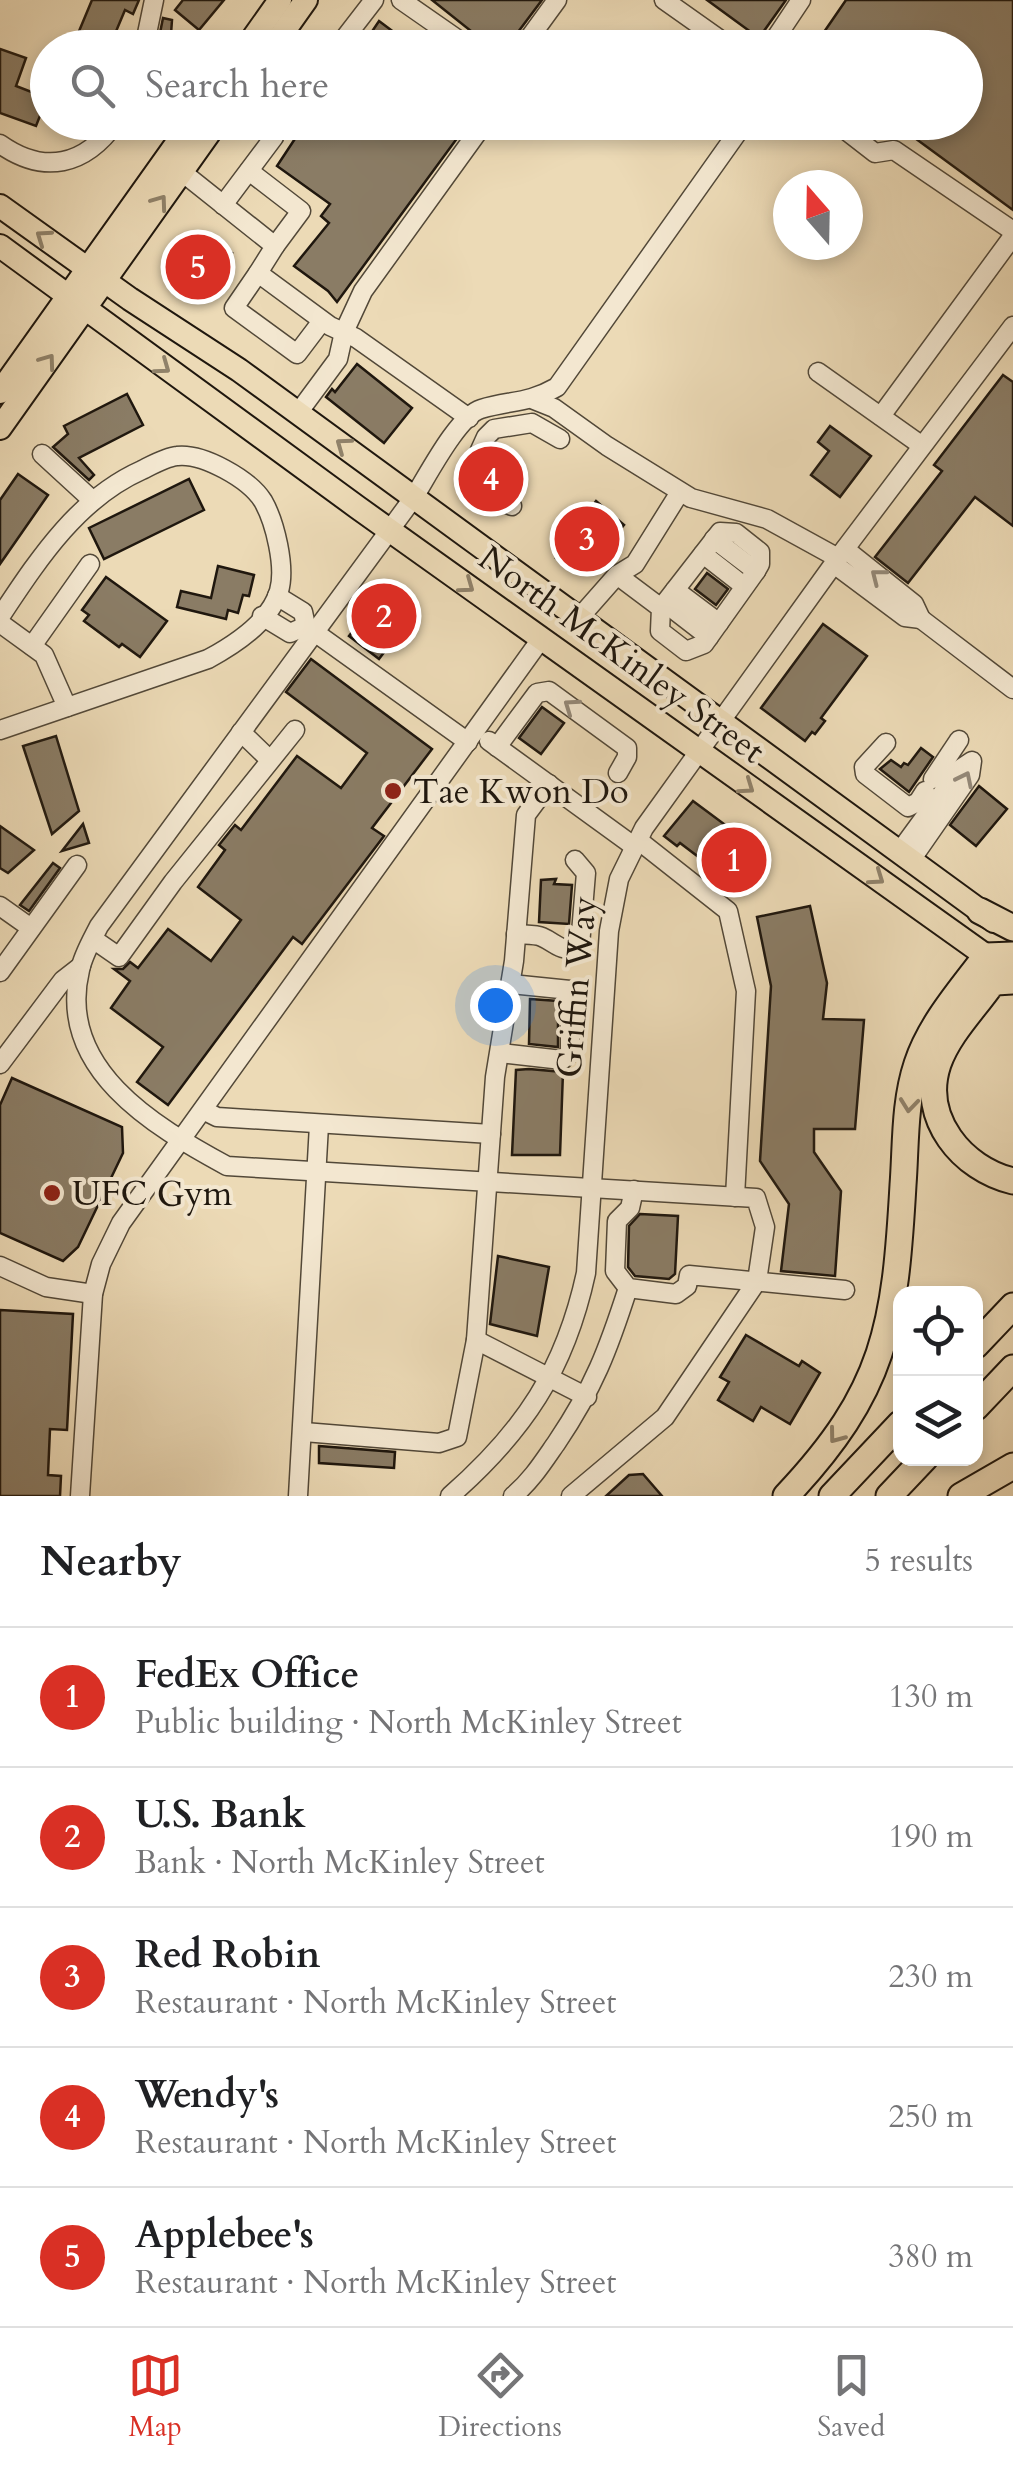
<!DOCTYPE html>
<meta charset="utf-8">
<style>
body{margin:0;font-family:Cardo,serif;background:#f6f6f6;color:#202124}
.controls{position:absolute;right:30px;bottom:30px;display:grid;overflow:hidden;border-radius:20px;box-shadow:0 5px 15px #0003}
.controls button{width:90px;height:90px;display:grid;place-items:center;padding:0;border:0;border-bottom:2px solid #e0e0e0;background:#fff;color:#202124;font:50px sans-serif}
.compass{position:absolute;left:773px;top:170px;width:90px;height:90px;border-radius:50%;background:#fff;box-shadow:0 5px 15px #0003;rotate:340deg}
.you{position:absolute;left:495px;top:1005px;width:35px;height:35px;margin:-25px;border:8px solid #fff;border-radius:50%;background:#1a73e8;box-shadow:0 0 0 15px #1a73e833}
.badge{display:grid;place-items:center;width:65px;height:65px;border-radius:50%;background:#d93025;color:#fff;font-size:32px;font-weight:700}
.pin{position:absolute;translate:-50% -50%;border:5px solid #fff;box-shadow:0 2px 10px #0006}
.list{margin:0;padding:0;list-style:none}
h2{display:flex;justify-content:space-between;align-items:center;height:130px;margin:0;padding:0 40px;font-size:42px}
h2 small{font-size:32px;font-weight:400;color:#757577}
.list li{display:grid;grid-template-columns:65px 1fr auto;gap:30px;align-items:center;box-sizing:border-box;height:140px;padding:0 40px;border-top:2px solid #e0e0e0}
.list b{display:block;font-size:38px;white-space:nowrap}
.list p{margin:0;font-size:32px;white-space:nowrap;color:#757577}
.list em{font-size:32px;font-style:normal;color:#757577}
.icon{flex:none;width:55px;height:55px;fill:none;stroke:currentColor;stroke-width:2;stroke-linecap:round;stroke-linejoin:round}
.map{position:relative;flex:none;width:1013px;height:1496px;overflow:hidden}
.search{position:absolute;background:#fff;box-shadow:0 5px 15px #0003;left:30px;right:30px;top:30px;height:110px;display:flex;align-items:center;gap:25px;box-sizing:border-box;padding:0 35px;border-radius:55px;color:#757577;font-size:38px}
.sheet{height:830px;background:#fff}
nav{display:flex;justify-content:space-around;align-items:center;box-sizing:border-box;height:140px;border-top:2px solid #e0e0e0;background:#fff;font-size:28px;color:#757577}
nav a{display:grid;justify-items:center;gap:5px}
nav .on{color:#d93025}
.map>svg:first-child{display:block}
.building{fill:#8a7c65;stroke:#1f170e;stroke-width:2.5}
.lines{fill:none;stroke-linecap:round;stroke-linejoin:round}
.minor-casing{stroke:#524838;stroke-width:21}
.major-casing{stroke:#1f170e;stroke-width:26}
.highway-casing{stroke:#1f170e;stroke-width:29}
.minor{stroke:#f3e7d0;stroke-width:18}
.major{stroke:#ecdab6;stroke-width:22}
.highway{stroke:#ecdab6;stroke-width:25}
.oneway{stroke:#90826a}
.oneway2{stroke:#948979}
.poi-dot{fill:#8f2418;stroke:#f3e7d0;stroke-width:4}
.labels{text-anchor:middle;stroke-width:8;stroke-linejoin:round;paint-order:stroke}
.street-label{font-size:35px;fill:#1f170e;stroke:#f3e7d0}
.poi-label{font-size:35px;fill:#1f170e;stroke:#f3e7d0;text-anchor:start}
</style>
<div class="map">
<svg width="1013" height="1496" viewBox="0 0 1013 1496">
<rect width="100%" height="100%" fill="#ecdab6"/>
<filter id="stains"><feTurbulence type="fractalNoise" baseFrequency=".002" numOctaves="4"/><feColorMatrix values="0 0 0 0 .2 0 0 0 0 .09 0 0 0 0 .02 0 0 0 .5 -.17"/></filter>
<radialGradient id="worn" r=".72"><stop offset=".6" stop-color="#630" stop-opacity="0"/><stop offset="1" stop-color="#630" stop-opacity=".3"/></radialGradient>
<!-- building -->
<g class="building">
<path d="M92,0H139L133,14L125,10L109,48H72Z"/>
<path d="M183,0H224L199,30L175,10Z"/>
<path d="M432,0H542L509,44L491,47Z"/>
<path d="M707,0H786L759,38Z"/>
<path d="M846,0H1013V210L893,122H966V48H813Z"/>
<path d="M163,18L172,20L170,48H157Z"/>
<path d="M379,21L415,48H361Z"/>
<path d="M0,49L26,58L16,86L47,98L36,126L0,113Z"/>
<path d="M306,122H469L337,302L328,291L294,266L329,223L321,216L330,204L277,166Z"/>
<path d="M205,235L232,253L198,300L173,282L175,278L169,274L180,256L187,260Z"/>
<path d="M357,364L412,408L384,443L326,397L332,389L335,392Z"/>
<path d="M1003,375L1013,382V526L975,497L908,583L875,557L942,471L934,465Z"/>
<path d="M127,394L143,425L79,458L94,475L89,480L53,447L68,434L64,426Z"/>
<path d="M830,426L871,456L840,497L811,475L829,451L818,442Z"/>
<path d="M495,447L517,455L505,489L480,479Z"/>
<path d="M18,474L48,495L0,564V500Z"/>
<path d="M189,479L204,510L104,559L89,528Z"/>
<path d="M596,501L624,525L590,566L578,556L568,568L556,558L568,544L556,535L577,509L585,516Z"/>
<path d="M218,566L254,575L249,596L243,595L238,613L228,610L226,619L177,607L181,591L211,598Z"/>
<path d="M707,573L728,589L716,605L695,589Z"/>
<path d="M106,577L167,621L140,657L122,644L119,647L84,621L89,615L82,610Z"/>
<path d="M382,583L416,610L379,659L349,636L356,627L351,623Z"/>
<path d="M823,624L867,656L821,718L825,721L815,734L812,732L805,741L761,708Z"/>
<path d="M311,659L432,749L372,828L384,836L302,944L293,937L168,1105L137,1082L163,1047L111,1008L130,981L114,969H123L130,962L138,968L168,929L211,961L241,920L198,887L225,850L219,845L235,825L241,830L297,756L341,788L367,753L286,692Z"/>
<path d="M542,707L564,723L541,754L519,738Z"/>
<path d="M56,736L79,811L52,834L23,746Z"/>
<path d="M921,748L933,757L909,792L880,769L891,760L901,767L904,763L908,765Z"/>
<path d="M979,786L1007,809L976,846L950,825Z"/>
<path d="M693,801L767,856L742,890L680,843L677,846L664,836Z"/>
<path d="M83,824L89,843L62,851Z"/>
<path d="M0,826L34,850L8,873L0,868Z"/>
<path d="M53,863L60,868L29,911L20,905Z"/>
<path d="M556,879L554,884L572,885L569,924L539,922L541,880Z"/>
<path d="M810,906L827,983L823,1019L864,1020L855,1129H814V1152L841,1191L835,1276L781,1271L789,1204L760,1161L771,986L757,917Z"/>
<path d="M530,999L558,1001V1047L529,1044Z"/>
<path d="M529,1069L563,1072L560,1155H512L516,1070Z"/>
<path d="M12,1078L122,1127L123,1153L78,1247L63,1261L0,1233V1105Z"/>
<path d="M640,1214L678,1216L675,1274L669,1279L635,1276L628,1267L629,1226Z"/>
<path d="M498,1256L549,1267L537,1336L490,1324Z"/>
<path d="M0,1310L73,1314L67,1430L50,1429L48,1475L61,1476L60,1496H0Z"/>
<path d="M746,1335L799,1366L802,1361L820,1373L790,1424L761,1407L753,1421L718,1400L729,1382L720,1377Z"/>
<path d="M319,1446L395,1452L394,1468L319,1463Z"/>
<path d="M643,1474L662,1496H606L629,1475Z"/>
</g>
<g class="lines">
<!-- minor casing -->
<g class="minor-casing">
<g id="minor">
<path d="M401,0L470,48"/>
<path d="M664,0L732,48"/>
<path d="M144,48L154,0"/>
<path d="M337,48L374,0"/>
<path d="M522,48L557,0"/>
<path d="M769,48L801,0"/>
<path d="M835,122L875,153L894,150L1013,231"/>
<path d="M0,144C44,175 85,166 116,122"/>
<path d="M249,171L301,211L275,246"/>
<path d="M182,172L275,246L258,273L330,326L356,338L469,418"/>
<path d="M223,205L274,137L278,122"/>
<path d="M258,273L234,308L297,354L322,321"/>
<path d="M818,372L921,445"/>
<path d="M534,400L554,408L607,446L691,498L767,519L838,558"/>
<path d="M298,413L338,359L344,332L363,291L485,122"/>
<path d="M881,416L1013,236"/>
<path d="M42,454L91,499"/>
<path d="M512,506L466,487V481L486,437L494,429L532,423L560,439"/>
<path d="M714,539L756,571"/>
<path d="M703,554L744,586"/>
<path d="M834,564L905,617L921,619L914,604L845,549"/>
<path d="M617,575L661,608L660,631L686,651L704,644L756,571L760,564V552L736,533L720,532L661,608"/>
<path d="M675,590L719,623"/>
<path d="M277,596L303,612L306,626L468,742"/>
<path d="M665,603L709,637"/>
<path d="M262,616L290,633L306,626"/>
<path d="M0,617C38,560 77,499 142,470C152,465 166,457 177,456C203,453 249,479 263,501C275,522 286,567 279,591C270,622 234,645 208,659L0,730"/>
<path d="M580,617L617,575L635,564L680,492"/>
<path d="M921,619L1013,689"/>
<path d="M0,623L44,655L67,707"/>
<path d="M32,646L90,564"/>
<path d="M241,732L270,760"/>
<path d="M489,741L635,847"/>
<path d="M886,743L864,767L865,774L908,807L918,802L925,791"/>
<path d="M497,747L537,693L549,691L627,748V757L618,773"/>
<path d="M933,779L959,740"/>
<path d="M638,840L728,911L746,991L735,1197"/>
<path d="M900,851L960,769L972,761L970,775L911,860"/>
<path d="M0,906L31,928"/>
<path d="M516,934C523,935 535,934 542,937C558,944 561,954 580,945L586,873L575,860"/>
<path d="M93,939L119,957L173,882L295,730"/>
<path d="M0,972L77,865"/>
<path d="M500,1053L562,1060L570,1053V990L511,984"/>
<path d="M0,1064L63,980L81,966"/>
<path d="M205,1111L217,1117L491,1134"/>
<path d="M634,1190L630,1208L617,1221L615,1271L628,1288L676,1294L687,1286L689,1275L845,1290"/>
<path d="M0,1266L46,1287L93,1294"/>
<path d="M476,1340L587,1397"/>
<path d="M304,1432L439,1443L457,1437L476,1340L495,1077L514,961L526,815L549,784"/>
<path d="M80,1496L93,1294L101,1264L121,1223L541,639"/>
<path d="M298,1496L319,1125"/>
<path d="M450,1496C524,1431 565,1370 586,1273L609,931L619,879L644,828L838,558L1013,326"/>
<path d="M513,1496C532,1480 543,1462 557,1442C594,1387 608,1350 628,1288"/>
<path d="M571,1496L665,1417L757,1281L765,1227L756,1198L227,1166C153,1126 56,1068 80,970C83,955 92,940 99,926L414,497C428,475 458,416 481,409C511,400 527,404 557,387L745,122"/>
</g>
</g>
<!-- major casing -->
<g class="major-casing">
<g id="major">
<path d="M246,48L280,0"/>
<path d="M272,48L306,0"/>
<path d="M0,206L130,299L239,370L994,921"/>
<path d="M0,246L357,507L1013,975"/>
<path d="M0,392L192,122"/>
<path d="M0,428L217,122"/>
</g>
</g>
<!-- highway casing -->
<g class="highway-casing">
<g id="highway">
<path d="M980,911L1013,928"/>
<path d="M1013,981L996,982L990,986C973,1010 948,1035 938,1064C920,1118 962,1169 1013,1181"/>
<path d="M976,1345L1013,1306"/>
<path d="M976,1407L1013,1368"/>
<path d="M786,1496C886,1390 895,1326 903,1185C906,1145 904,1103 917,1064C930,1024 961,989 986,956L1013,955"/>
<path d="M832,1496L900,1424"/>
<path d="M889,1496L925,1458"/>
<path d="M961,1496L1013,1466"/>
</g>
</g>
<!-- minor -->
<use href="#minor" class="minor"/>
<!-- major -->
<use href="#major" class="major"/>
<!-- highway -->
<use href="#highway" class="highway"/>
</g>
<!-- one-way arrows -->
<defs><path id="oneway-chevron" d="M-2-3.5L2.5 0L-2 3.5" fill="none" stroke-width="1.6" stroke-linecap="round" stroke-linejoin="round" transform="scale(2.5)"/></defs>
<g class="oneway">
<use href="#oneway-chevron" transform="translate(160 202) rotate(-54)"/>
<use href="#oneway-chevron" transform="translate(43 237) rotate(-145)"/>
<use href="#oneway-chevron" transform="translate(48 361) rotate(-54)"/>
<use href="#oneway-chevron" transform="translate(163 367) rotate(36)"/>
<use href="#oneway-chevron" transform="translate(343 445) rotate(-144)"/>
<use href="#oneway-chevron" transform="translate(467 586) rotate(36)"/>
<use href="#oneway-chevron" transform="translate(747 787) rotate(35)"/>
<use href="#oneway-chevron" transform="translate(877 878) rotate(35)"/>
<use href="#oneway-chevron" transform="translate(909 1105) rotate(96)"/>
<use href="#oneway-chevron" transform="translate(836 1436) rotate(127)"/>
</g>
<g class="oneway2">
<use href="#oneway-chevron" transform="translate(878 576) rotate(-142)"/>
<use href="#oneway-chevron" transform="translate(571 706) rotate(-145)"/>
<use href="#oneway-chevron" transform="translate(965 779) rotate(-64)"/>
</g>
<!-- markers -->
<g class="poi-dot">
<circle cx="393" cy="791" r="10"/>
<circle cx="52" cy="1193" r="10"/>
</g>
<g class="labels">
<!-- street labels -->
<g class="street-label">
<text transform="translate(622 654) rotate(36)" y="12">North McKinley Street</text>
<text transform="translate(576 987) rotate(-85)" y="12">Griffin Way</text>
</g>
<!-- poi labels -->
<g class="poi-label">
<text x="413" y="803">Tae Kwon Do</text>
<text x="72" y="1205">UFC Gym</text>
</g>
</g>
<rect width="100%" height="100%" filter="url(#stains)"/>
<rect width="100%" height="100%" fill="url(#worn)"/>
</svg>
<div class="controls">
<button><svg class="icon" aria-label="locate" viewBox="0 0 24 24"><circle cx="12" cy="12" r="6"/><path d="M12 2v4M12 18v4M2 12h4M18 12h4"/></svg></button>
<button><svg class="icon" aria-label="layers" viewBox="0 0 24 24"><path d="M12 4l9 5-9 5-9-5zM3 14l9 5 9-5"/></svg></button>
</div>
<svg class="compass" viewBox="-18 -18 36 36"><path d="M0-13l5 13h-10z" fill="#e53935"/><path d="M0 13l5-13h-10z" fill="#757577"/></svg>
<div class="you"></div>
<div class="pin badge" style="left:734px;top:860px">1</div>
<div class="pin badge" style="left:384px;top:616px">2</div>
<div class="pin badge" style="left:587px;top:539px">3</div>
<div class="pin badge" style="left:491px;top:479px">4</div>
<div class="pin badge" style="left:198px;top:267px">5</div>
<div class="search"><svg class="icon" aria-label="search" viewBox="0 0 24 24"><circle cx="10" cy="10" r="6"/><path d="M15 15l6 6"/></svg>Search here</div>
</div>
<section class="sheet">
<h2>Nearby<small>5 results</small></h2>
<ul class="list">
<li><span class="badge">1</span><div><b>FedEx Office</b><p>Public building · North McKinley Street</p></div><em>130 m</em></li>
<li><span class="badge">2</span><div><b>U.S. Bank</b><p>Bank · North McKinley Street</p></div><em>190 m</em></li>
<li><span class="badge">3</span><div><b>Red Robin</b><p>Restaurant · North McKinley Street</p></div><em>230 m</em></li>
<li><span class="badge">4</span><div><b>Wendy's</b><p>Restaurant · North McKinley Street</p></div><em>250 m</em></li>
<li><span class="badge">5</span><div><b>Applebee's</b><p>Restaurant · North McKinley Street</p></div><em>380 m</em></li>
</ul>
</section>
<nav>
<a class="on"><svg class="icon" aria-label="map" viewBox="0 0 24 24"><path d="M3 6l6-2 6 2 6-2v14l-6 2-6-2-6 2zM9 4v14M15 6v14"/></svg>Map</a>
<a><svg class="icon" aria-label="directions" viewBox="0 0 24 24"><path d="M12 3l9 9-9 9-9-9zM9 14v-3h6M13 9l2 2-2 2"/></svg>Directions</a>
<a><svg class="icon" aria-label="saved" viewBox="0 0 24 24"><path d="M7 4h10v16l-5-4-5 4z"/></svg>Saved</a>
</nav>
